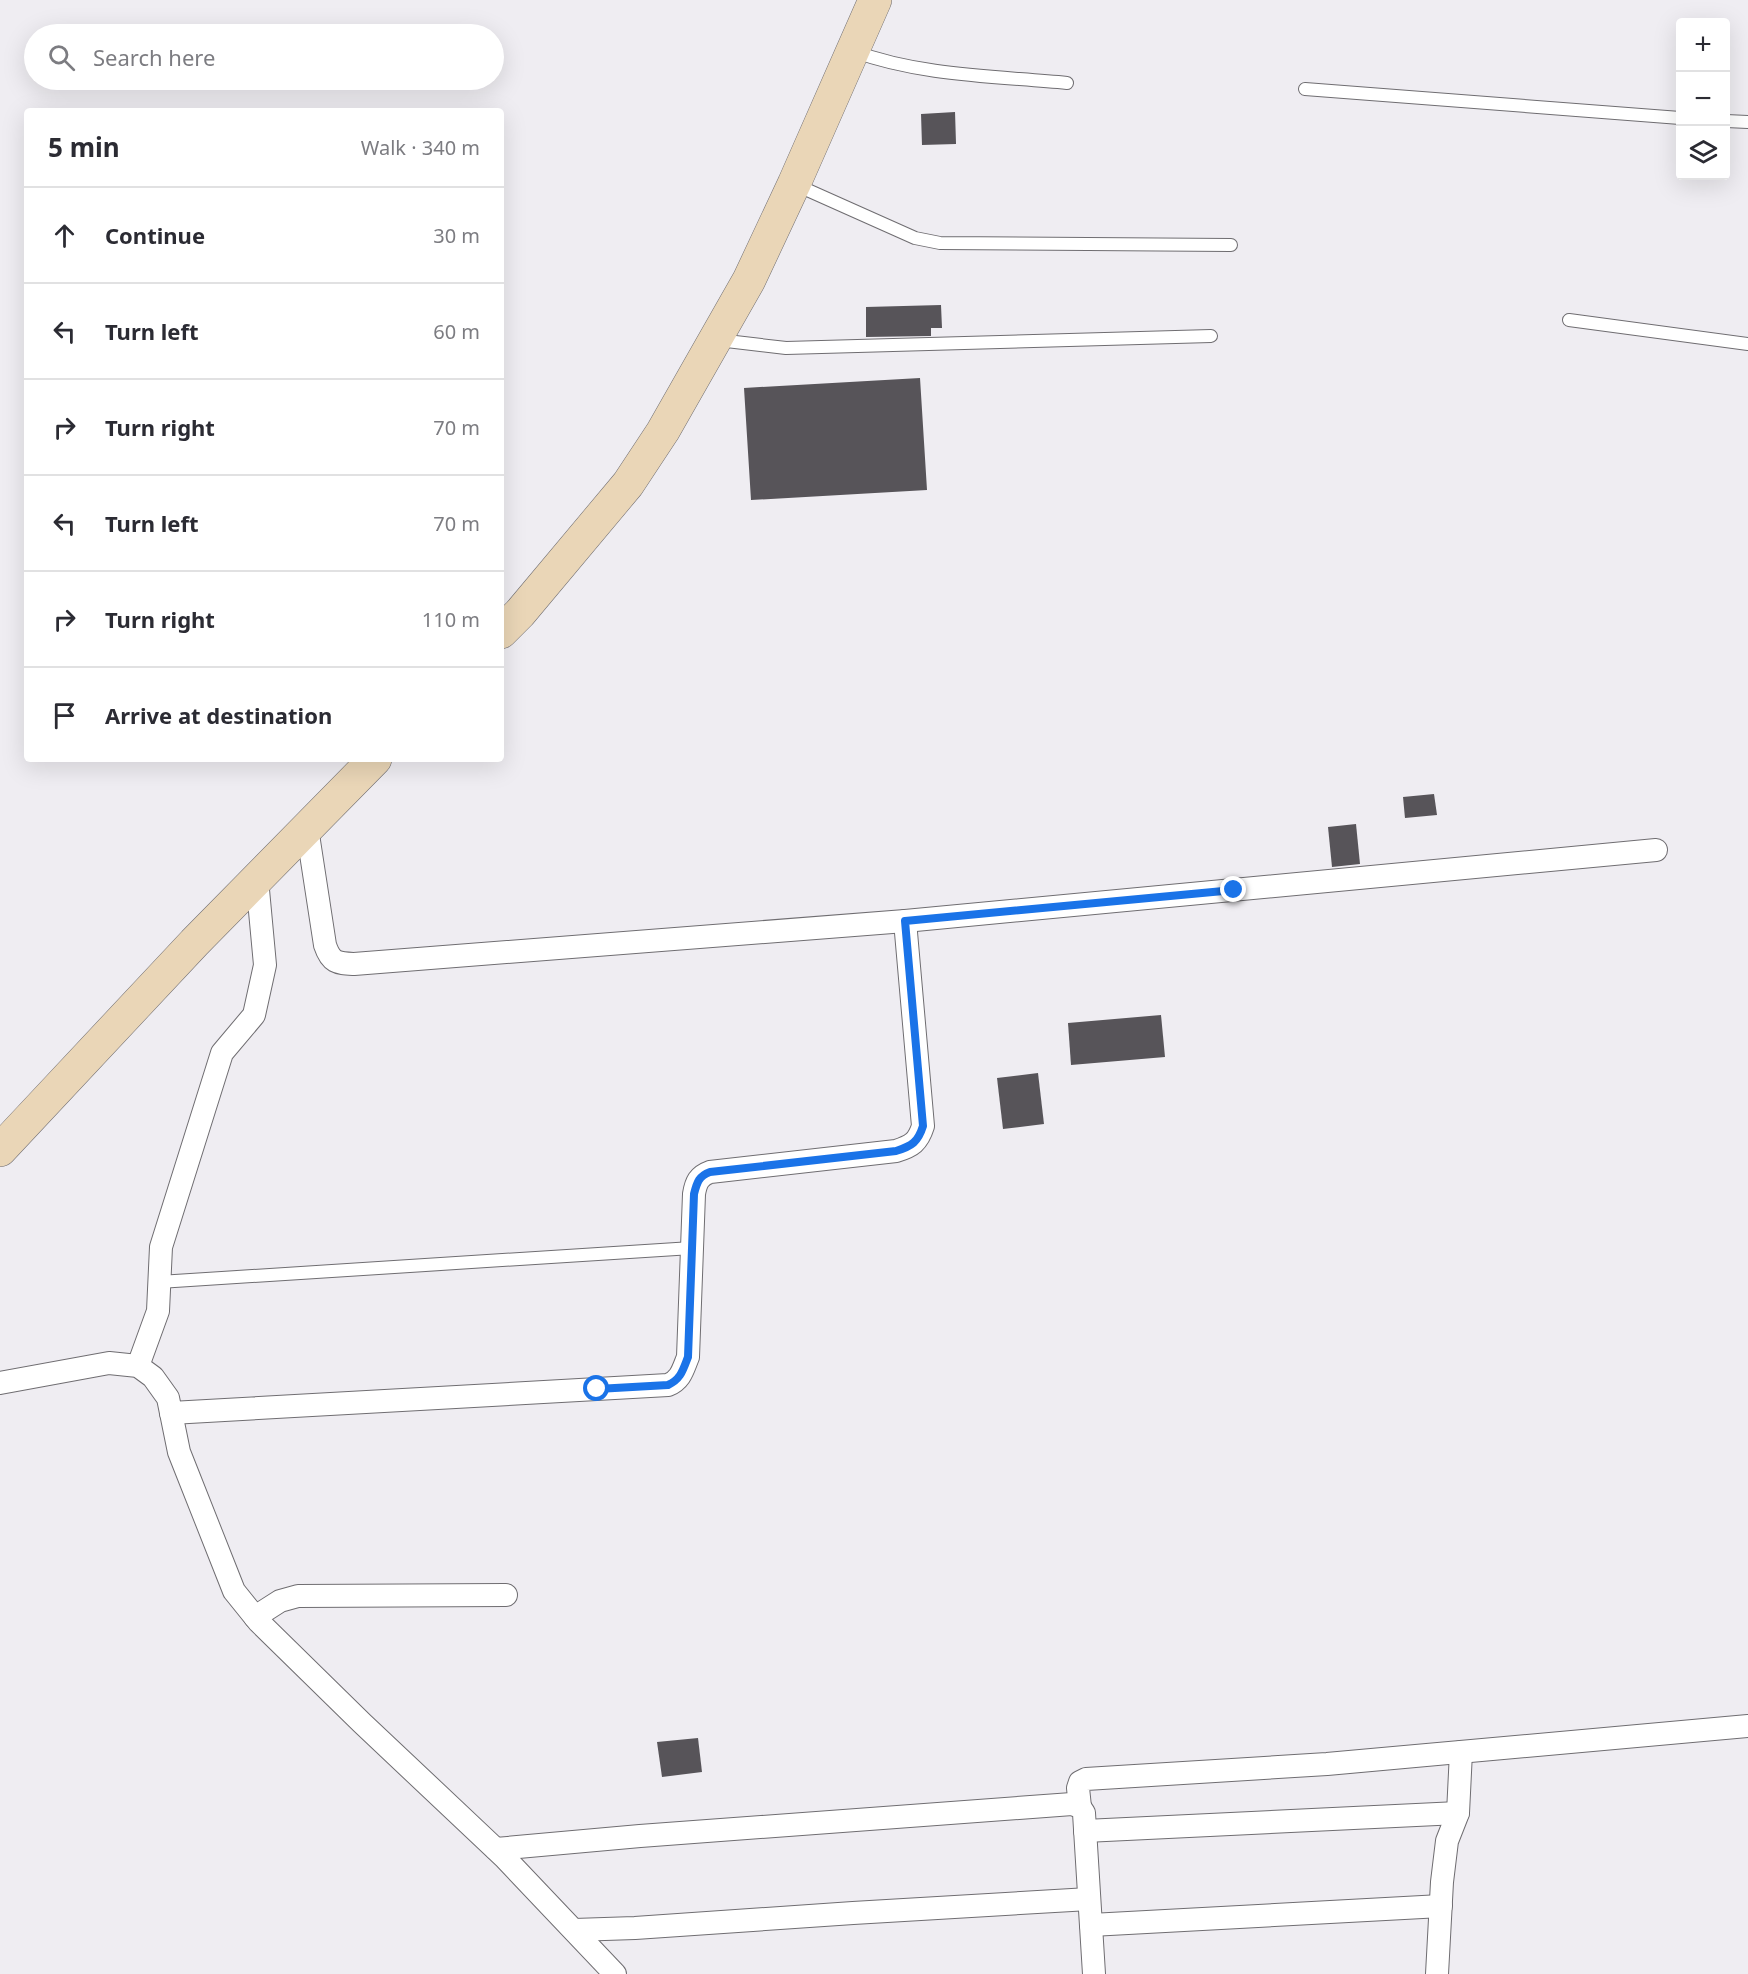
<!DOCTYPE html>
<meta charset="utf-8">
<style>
body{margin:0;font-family:"Noto Sans",sans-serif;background:#f2f2f3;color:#2b2b33}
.controls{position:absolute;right:18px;top:18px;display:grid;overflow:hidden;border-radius:6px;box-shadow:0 6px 24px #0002}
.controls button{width:54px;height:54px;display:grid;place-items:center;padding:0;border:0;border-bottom:2px solid #e1e1e2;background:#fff;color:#2b2b33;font:30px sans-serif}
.stop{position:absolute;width:18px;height:18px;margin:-14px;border:4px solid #1a73e8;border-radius:50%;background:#fff}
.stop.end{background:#1a73e8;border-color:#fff;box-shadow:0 2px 6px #0008}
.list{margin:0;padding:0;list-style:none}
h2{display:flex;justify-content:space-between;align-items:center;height:78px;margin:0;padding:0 24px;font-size:26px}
h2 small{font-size:20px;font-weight:400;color:#7c7c81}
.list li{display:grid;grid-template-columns:39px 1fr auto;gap:18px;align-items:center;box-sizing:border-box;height:96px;padding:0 24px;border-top:2px solid #e1e1e2}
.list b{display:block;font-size:22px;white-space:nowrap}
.list em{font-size:20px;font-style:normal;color:#7c7c81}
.icon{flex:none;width:33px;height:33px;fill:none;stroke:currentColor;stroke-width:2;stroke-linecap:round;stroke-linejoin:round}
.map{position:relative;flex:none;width:1748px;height:1974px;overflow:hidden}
.search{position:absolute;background:#fff;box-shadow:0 6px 24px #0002;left:24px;top:24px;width:480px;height:66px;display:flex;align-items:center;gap:15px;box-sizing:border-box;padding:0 21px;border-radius:33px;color:#7c7c81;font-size:22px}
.panel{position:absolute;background:#fff;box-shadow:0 6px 24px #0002;left:24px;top:108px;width:480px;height:654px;border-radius:6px}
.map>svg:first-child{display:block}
.building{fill:#575459}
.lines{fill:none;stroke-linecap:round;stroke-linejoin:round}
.lane-casing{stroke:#6f6d71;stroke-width:14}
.street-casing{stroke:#6f6d71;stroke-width:24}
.secondary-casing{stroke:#6f6d71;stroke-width:34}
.lane{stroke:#fff;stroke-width:12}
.street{stroke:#fff;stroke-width:22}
.secondary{stroke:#ead6b7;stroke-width:33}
.route{stroke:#1a73e8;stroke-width:8}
</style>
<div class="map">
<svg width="1748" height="1974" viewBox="0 0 1748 1974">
<rect width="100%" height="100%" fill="#efedf2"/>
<!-- building -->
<g class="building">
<path d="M955,112L956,144L922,145L921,114Z"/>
<path d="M941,305L942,328H931V336L866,337V307Z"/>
<path d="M920,378L927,490L751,500L744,388Z"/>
<path d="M1434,794L1437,815L1405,818L1403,797Z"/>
<path d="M1356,824L1360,864L1332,867L1328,827Z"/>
<path d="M1161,1015L1165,1057L1071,1065L1068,1023Z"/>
<path d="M1038,1073L1044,1124L1003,1129L997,1078Z"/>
<path d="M698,1738L702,1772L662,1777L657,1742Z"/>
</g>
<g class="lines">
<!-- lane casing -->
<g class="lane-casing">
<g id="lane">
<path d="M853,51C921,76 995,76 1067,83"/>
<path d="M1305,89L1680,118"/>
<path d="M1726,121L1748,122"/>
<path d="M794,184L915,238L940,243L1231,245"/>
<path d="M1569,320L1748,344"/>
<path d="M718,340L786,348L1211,336"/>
<path d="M159,1282L692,1248"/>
</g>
</g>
<!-- street casing -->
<g class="street-casing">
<g id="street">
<path d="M307,828L325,945C331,963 337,963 354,964L905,921L1656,850"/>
<path d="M138,1366L158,1311L161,1247L222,1053L254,1015L265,965L257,879"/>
<path d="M0,1383L109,1363L138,1366L153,1377L168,1398L179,1452L234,1591L259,1622L362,1723L504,1857L615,1974"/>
<path d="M171,1413L668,1385C681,1380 683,1369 688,1357L694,1194C696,1182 699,1176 710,1172L896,1151C912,1146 918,1142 923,1126L905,921"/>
<path d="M255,1617L280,1601L298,1596L506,1595"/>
<path d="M1080,1807L1078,1788L1080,1782L1086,1779L1327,1764L1748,1726"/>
<path d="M1085,1831L1458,1813"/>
<path d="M496,1849L640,1836L1072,1804L1080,1807L1084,1813L1094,1974"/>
<path d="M1091,1925L1441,1906"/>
<path d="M574,1930L635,1928L853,1913L1089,1899"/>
<path d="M1437,1974L1442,1882L1447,1841L1458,1813L1461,1752"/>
</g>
</g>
<!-- secondary casing -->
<g class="secondary-casing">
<g id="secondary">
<path d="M501,632L520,613L628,484L663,431L749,280L794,184L875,0"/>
<path d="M0,1150L194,943L375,759"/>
</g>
</g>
<!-- lane -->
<use href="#lane" class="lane"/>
<!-- street -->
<use href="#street" class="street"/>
<!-- secondary -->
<use href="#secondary" class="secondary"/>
</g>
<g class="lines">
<!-- route -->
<path class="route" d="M597,1389L668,1385C681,1379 683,1370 688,1357L694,1194C697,1182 699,1176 710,1172L896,1151C912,1146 918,1142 923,1126L905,921L1234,890"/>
</g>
</svg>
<div class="controls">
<button>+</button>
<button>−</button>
<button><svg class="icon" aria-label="layers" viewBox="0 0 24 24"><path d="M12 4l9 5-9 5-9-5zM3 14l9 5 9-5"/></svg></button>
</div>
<div class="stop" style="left:597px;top:1389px"></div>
<div class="stop end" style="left:1234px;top:890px"></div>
<div class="search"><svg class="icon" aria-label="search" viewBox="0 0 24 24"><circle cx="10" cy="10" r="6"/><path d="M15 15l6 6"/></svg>Search here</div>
<section class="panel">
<h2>5 min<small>Walk · 340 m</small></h2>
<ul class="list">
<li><svg class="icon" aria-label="ahead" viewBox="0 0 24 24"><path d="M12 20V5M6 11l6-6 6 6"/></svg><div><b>Continue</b></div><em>30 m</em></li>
<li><svg class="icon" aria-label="left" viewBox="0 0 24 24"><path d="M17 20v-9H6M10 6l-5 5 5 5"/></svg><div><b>Turn left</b></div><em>60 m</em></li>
<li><svg class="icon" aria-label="right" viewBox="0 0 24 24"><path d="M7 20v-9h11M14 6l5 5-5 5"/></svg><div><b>Turn right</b></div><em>70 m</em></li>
<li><svg class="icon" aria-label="left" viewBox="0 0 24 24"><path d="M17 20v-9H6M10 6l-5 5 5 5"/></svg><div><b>Turn left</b></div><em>70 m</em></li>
<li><svg class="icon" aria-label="right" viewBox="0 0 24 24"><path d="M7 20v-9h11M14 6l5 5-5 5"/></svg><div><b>Turn right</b></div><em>110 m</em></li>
<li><svg class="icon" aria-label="arrive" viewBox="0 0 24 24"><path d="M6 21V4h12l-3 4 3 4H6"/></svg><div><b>Arrive at destination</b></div></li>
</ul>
</section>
</div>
